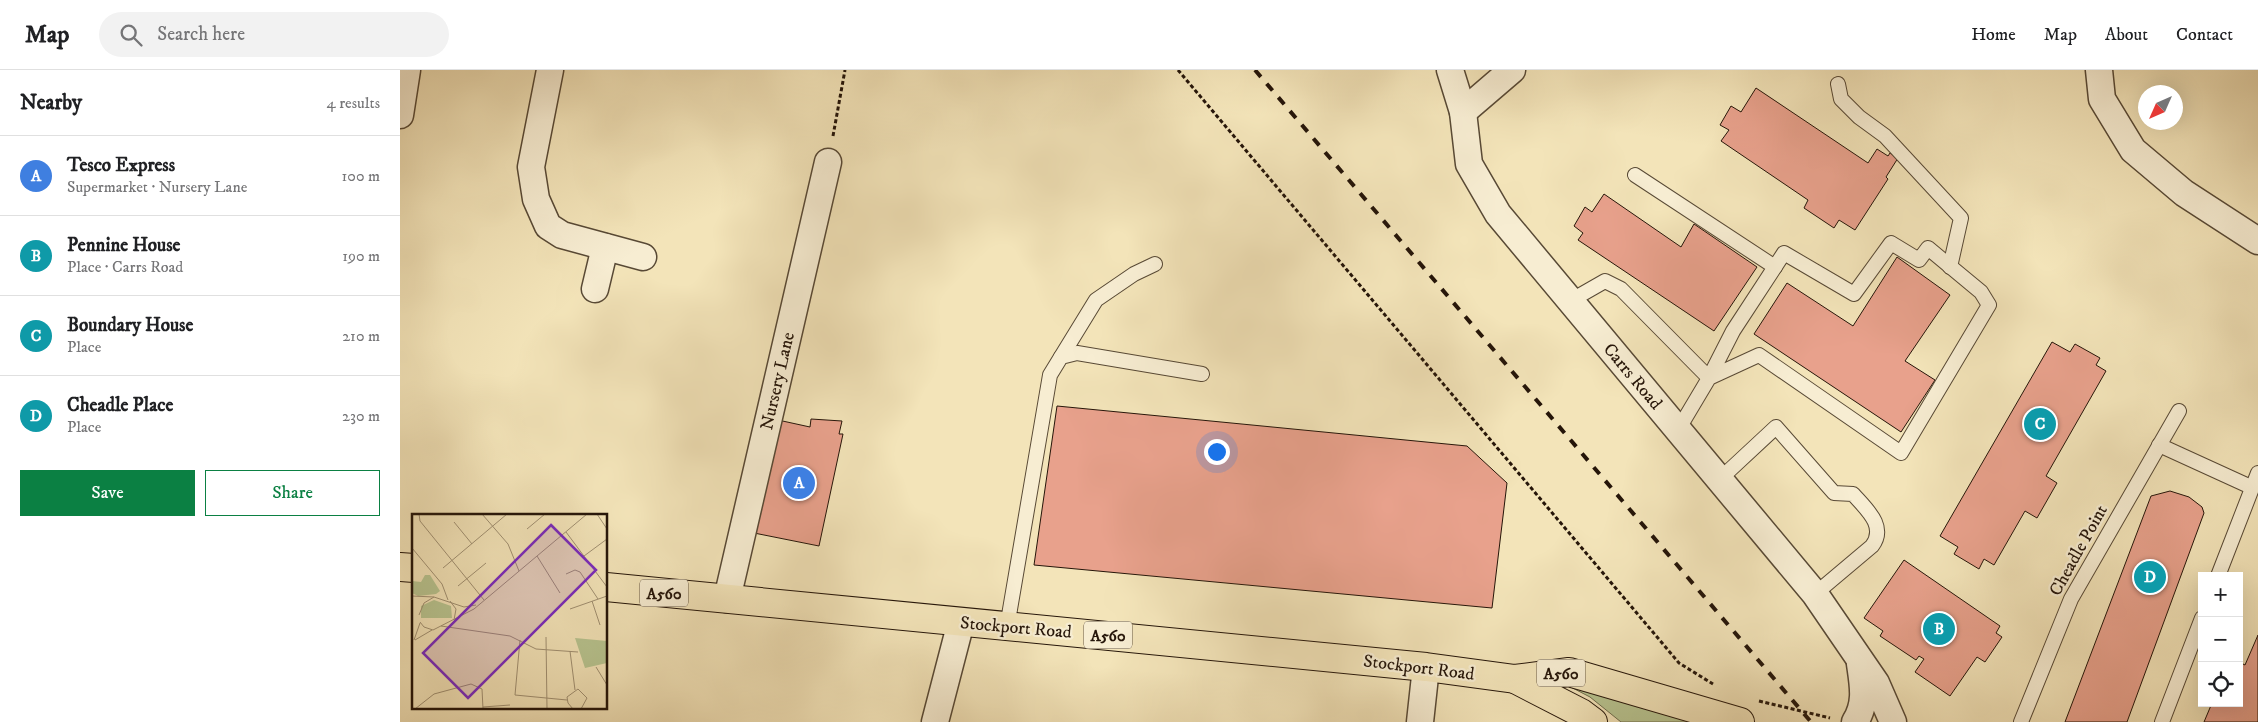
<!DOCTYPE html>
<meta charset="utf-8">
<style>
body{margin:0;font-family:"IM FELL DW Pica",serif;background:#f2f2f2;color:#202124}
.controls{position:absolute;right:15px;bottom:15px;display:grid;overflow:hidden;border-radius:0px;box-shadow:0 5px 20px #0002}
.controls button{width:45px;height:45px;display:grid;place-items:center;padding:0;border:0;border-bottom:1px solid #e0e0e0;background:#fff;color:#202124;font:25px sans-serif}
.compass{position:absolute;left:1738px;top:15px;width:45px;height:45px;border-radius:50%;background:#fff;box-shadow:0 5px 20px #0002;rotate:225deg}
.you{position:absolute;left:816px;top:381px;width:18px;height:18px;margin:-12px;border:4px solid #fff;border-radius:50%;background:#1a73e8;box-shadow:0 0 0 8px #1a73e833}
.badge{display:grid;place-items:center;width:32px;height:32px;border-radius:50%;background:#0b8043;color:#fff;font-size:16px;font-weight:700}
.pin{position:absolute;translate:-50% -50%;border:2px solid #fff;box-shadow:0 1px 5px #0006}
.list{margin:0;padding:0;list-style:none}
h2{display:flex;justify-content:space-between;align-items:center;height:65px;margin:0;padding:0 20px;font-size:21px}
h2 small{font-size:16px;font-weight:400;color:#757577}
.list li{display:grid;grid-template-columns:32px 1fr auto;gap:15px;align-items:center;box-sizing:border-box;height:80px;padding:0 20px;border-top:1px solid #e0e0e0}
.list b{display:block;font-size:19px;white-space:nowrap}
.list p{margin:0;font-size:16px;white-space:nowrap;color:#757577}
.list em{font-size:16px;font-style:normal;color:#757577}
.actions{display:flex;gap:10px;padding:15px 20px}
.actions a{flex:1;padding:11px 0;border:1px solid #0b8043;border-radius:0px;text-align:center;font-size:18px;color:#0b8043}
.actions .main{background:#0b8043;color:#fff}
.icon{flex:none;width:28px;height:28px;fill:none;stroke:currentColor;stroke-width:2;stroke-linecap:round;stroke-linejoin:round}
.map{position:relative;flex:none;width:1858px;height:652px;overflow:hidden}
header{display:flex;align-items:center;gap:30px;box-sizing:border-box;height:70px;padding:0 25px;background:#fff;border-bottom:1px solid #e0e0e0}
header strong{font-size:24px}
nav{display:flex;gap:28px;margin-inline-start:auto;font-size:18px}
.search{width:350px;height:45px;background:#f2f2f2;display:flex;align-items:center;gap:12px;box-sizing:border-box;padding:0 18px;border-radius:28px;color:#757577;font-size:19px}
main{display:flex}
aside{flex:1;background:#fff}
.map>svg:first-child{display:block}
.green{fill:#b8c591;stroke:#6e6d4d}
.building{fill:#e8a18c;stroke:#251509}
.lines{fill:none;stroke-linecap:round;stroke-linejoin:round}
.lane-casing{stroke:#584935;stroke-width:16}
.street-casing{stroke:#584935;stroke-width:29}
.primary-casing{stroke:#251509;stroke-width:30}
.path{stroke:#251509;stroke-width:3;stroke-dasharray:4 2.5;stroke-linecap:butt}
.lane{stroke:#f7edd2;stroke-width:14}
.street{stroke:#f7edd2;stroke-width:26}
.primary{stroke:#f3e4b9;stroke-width:28}
.rail{stroke:#251509;stroke-width:4;stroke-dasharray:9 9;stroke-linecap:butt}
.labels{text-anchor:middle;stroke-width:4.5;stroke-linejoin:round;paint-order:stroke}
.shield{fill:#f7edd2;stroke:#645645;stroke-width:1}
.shield-label{font-size:16px;font-weight:bold;fill:#251509}
.street-label{font-size:18px;fill:#251509;stroke:#f7edd2}
.inset-road{fill:none;stroke:#a19173;stroke-width:1}
.view{fill:#7b2cbf;fill-opacity:0.15;stroke:#7b2cbf;stroke-width:2.5}
.inset-edge{fill:none;stroke:#251509;stroke-width:2.5}
</style>
<header>
<strong>Map</strong>
<div class="search"><svg class="icon" aria-label="search" viewBox="0 0 24 24"><circle cx="10" cy="10" r="6"/><path d="M15 15l6 6"/></svg>Search here</div>
<nav><a>Home</a><a>Map</a><a>About</a><a>Contact</a></nav>
</header>
<main>
<aside>
<h2>Nearby<small>4 results</small></h2>
<ul class="list">
<li><span class="badge" style="background:#3f7fe0">A</span><div><b>Tesco Express</b><p>Supermarket · Nursery Lane</p></div><em>100 m</em></li>
<li><span class="badge" style="background:#0f9aa8">B</span><div><b>Pennine House</b><p>Place · Carrs Road</p></div><em>190 m</em></li>
<li><span class="badge" style="background:#0f9aa8">C</span><div><b>Boundary House</b><p>Place</p></div><em>210 m</em></li>
<li><span class="badge" style="background:#0f9aa8">D</span><div><b>Cheadle Place</b><p>Place</p></div><em>230 m</em></li>
</ul>
<div class="actions"><a class="main">Save</a><a>Share</a></div>
</aside>
<div class="map">
<svg width="1858" height="652" viewBox="0 0 1858 652">
<rect width="100%" height="100%" fill="#f3e4b9"/>
<filter id="stains"><feTurbulence type="fractalNoise" baseFrequency=".004" numOctaves="4"/><feColorMatrix values="0 0 0 0 .2 0 0 0 0 .09 0 0 0 0 .02 0 0 0 .5 -.17"/></filter>
<radialGradient id="worn" r=".72"><stop offset=".6" stop-color="#630" stop-opacity="0"/><stop offset="1" stop-color="#630" stop-opacity=".3"/></radialGradient>
<!-- green -->
<path class="green" d="M1163,613L1292,652H1221L1190,627Z"/>
<!-- building -->
<g class="building">
<path d="M1356,18L1468,93L1477,79L1488,86L1490,83L1498,88L1486,107L1488,109L1455,160L1439,150L1434,158L1404,138L1408,130L1321,71L1329,60L1320,55L1331,36L1341,42Z"/>
<path d="M1204,124L1281,177L1294,154L1357,197L1314,261L1178,170L1183,163L1174,156L1185,137L1192,142Z"/>
<path d="M1497,187L1550,225L1505,291L1535,310L1501,362L1354,264L1387,213L1453,256Z"/>
<path d="M1652,272L1670,282L1675,274L1700,288L1696,295L1706,301L1646,406L1657,413L1637,448L1625,441L1594,495L1584,489L1579,499L1554,484L1558,477L1540,466Z"/>
<path d="M657,336L1067,376L1107,413L1092,538L634,495Z"/>
<path d="M411,349L442,351L439,364H443L419,476L354,463L378,350L410,357Z"/>
<path d="M1770,421L1789,427L1802,437L1804,443L1727,652H1665L1751,426Z"/>
<path d="M1504,490L1600,556L1596,563L1602,567L1585,592L1577,587L1550,626L1515,602L1524,589L1519,586L1516,590L1480,566L1483,561L1464,548Z"/>
<path d="M1858,565V652H1804L1812,633H1839V592L1845,595Z"/>
</g>
<g class="lines">
<!-- lane casing -->
<g class="lane-casing">
<g id="lane">
<path d="M1438,14L1441,29L1459,47L1485,66L1561,148L1550,197"/>
<path d="M1235,105L1375,197"/>
<path d="M1170,231L1205,211L1221,219L1309,308L1359,285L1501,383L1589,235L1581,222L1528,178L1519,190L1491,173L1454,224L1384,183L1333,261L1309,308L1278,360"/>
<path d="M661,287L696,230L734,204L755,194"/>
<path d="M1759,375L1851,417"/>
<path d="M1319,410L1376,357L1434,423L1453,424C1466,439 1487,456 1472,476L1415,524"/>
<path d="M1818,506L1858,403"/>
<path d="M607,557L650,305L661,287L677,283L802,304"/>
<path d="M1621,652L1671,529L1779,341"/>
<path d="M1762,652L1802,548"/>
</g>
</g>
<!-- street casing -->
<g class="street-casing">
<g id="street">
<path d="M150,0L131,97L136,129L148,156L162,165L243,187"/>
<path d="M1050,0L1063,42L1069,94L1098,144L1415,524L1476,613L1493,652"/>
<path d="M1699,0L1702,29L1733,80L1784,123L1858,171"/>
<path d="M1063,42L1112,0"/>
<path d="M0,45L7,0"/>
<path d="M195,219L205,177"/>
<path d="M327,529L428,92"/>
<path d="M535,652L561,552"/>
<path d="M1020,652L1026,597"/>
<path d="M1455,652C1467,633 1463,615 1460,594"/>
</g>
</g>
<!-- primary casing -->
<g class="primary-casing">
<g id="primary">
<path d="M0,497L14,498"/>
<path d="M206,517L1026,597L1115,609L1169,602L1340,652"/>
<path d="M1115,609L1181,643L1193,652"/>
</g>
</g>
<!-- path -->
<g class="path">
<path d="M778,0L1279,593L1313,614"/>
<path d="M433,66L445,0"/>
<path d="M1359,631L1430,648"/>
</g>
<!-- lane -->
<use href="#lane" class="lane"/>
<!-- street -->
<use href="#street" class="street"/>
<!-- primary -->
<use href="#primary" class="primary"/>
<!-- rail -->
<path class="rail" d="M855,0L1411,652"/>
</g>
<g class="labels">
<!-- shield labels -->
<g class="shield">
<rect x="240" y="509.5" width="48" height="27" rx="4"/>
<rect x="684" y="551.5" width="48" height="27" rx="4"/>
<rect x="1137" y="589.5" width="48" height="27" rx="4"/>
</g>
<g class="shield-label">
<text x="264" y="529">A560</text>
<text x="708" y="571">A560</text>
<text x="1161" y="609">A560</text>
</g>
<!-- street labels -->
<g class="street-label">
<text transform="translate(1233 306) rotate(50)" y="6">Carrs Road</text>
<text transform="translate(377 311) rotate(-77)" y="6">Nursery Lane</text>
<text transform="translate(1678 480) rotate(-61)" y="6">Cheadle Point</text>
<text transform="translate(616 557) rotate(5)" y="6">Stockport Road</text>
<text transform="translate(1019 597) rotate(7)" y="6">Stockport Road</text>
</g>
</g>
<!-- overview -->
<g transform="translate(12 444)">
<rect width="195" height="195" fill="#f3e4b9"/>
<path d="M13,61H18L28,77L24,80L6,82L0,79V67L9,68ZM22,86L39,92L40,104H9V92ZM163,124L195,127V149L173,154Z" fill="#b8c591"/>
<path class="inset-road" d="M7,0L8,7L72,86M70,0L96,30L107,57M185,0L195,15M42,8L60,30M115,15L133,0M154,18L195,73M0,34L30,70L36,86M125,42L148,79M172,42L195,25M31,54L95,0M154,60L163,56L168,58L186,85M46,72L74,49M0,82L22,83M38,87L44,95L42,106M180,87L188,111M158,95L195,82M7,101L12,89L22,83L52,93L64,91M8,108L12,113L21,116L62,95L175,0M29,112L98,122L124,135L166,138M134,123L135,195M2,126L8,109M3,126L20,116M158,137L163,176M184,153L195,171M103,181L108,126M103,181L155,186M71,193L98,191M3,195L22,180L59,170L70,175L71,195M161,195L156,189L155,183L166,175L175,184L169,195"/>
<path class="view" d="M139,11L184,56L56,184L11,139Z"/>
<rect width="195" height="195" class="inset-edge"/>
</g>
<rect width="100%" height="100%" filter="url(#stains)"/>
<rect width="100%" height="100%" fill="url(#worn)"/>
</svg>
<div class="controls">
<button>+</button>
<button>−</button>
<button><svg class="icon" aria-label="locate" viewBox="0 0 24 24"><circle cx="12" cy="12" r="6"/><path d="M12 2v4M12 18v4M2 12h4M18 12h4"/></svg></button>
</div>
<svg class="compass" viewBox="-18 -18 36 36"><path d="M0-13l5 13h-10z" fill="#e53935"/><path d="M0 13l5-13h-10z" fill="#757577"/></svg>
<div class="you"></div>
<div class="pin badge" style="left:399px;top:413px;background:#3f7fe0">A</div>
<div class="pin badge" style="left:1539px;top:559px;background:#0f9aa8">B</div>
<div class="pin badge" style="left:1640px;top:354px;background:#0f9aa8">C</div>
<div class="pin badge" style="left:1750px;top:507px;background:#0f9aa8">D</div>
</div>
</main>
